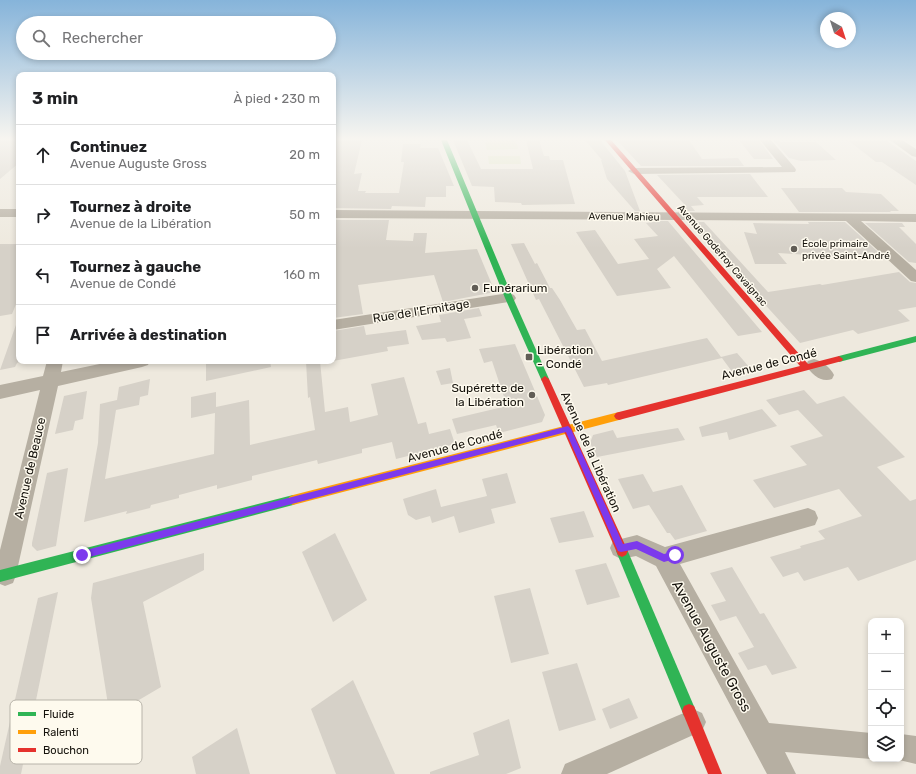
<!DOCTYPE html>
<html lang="fr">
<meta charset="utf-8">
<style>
body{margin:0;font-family:Rubik,sans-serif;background:#f2f2f2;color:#202124}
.controls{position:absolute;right:12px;bottom:12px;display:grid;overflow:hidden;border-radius:8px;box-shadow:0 2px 6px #0003}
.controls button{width:36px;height:36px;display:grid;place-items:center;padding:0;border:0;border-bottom:1px solid #e0e0e0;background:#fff;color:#202124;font:20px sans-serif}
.compass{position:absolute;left:820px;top:12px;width:36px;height:36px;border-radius:50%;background:#fff;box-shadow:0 2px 6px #0003;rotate:141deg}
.stop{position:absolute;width:12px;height:12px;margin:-9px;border:3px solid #7c3aed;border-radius:50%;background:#fff}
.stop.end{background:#7c3aed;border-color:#fff;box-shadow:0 1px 4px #0008}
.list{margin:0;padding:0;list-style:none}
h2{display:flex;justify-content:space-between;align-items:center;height:52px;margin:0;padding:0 16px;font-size:17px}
h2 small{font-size:13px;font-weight:400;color:#757577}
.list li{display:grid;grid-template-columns:26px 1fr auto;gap:12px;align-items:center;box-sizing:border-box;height:60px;padding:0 16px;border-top:1px solid #e0e0e0}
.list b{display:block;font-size:15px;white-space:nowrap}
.list p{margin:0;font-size:13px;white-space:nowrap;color:#757577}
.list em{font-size:13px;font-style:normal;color:#757577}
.icon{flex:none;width:22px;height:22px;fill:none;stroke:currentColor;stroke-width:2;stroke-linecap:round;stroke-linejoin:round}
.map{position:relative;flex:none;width:916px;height:774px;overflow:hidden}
.search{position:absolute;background:#fff;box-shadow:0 2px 6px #0003;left:16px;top:16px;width:320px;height:44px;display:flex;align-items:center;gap:10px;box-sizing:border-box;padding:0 14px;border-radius:22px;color:#757577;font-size:15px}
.panel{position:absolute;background:#fff;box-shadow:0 2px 6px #0003;left:16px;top:72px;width:320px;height:292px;border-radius:8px}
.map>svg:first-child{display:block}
.green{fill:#e0e5c5}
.building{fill:#d6d1c8}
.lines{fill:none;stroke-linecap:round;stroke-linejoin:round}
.street{fill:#b6afa2;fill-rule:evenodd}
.fast{fill:#30b455;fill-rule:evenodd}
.slow{fill:#ff9f0a;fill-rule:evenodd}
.jam{fill:#e5322d;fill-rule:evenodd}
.route{fill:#7c3aed}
.poi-dot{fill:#615d56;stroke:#fefaee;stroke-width:1.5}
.labels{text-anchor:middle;stroke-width:3;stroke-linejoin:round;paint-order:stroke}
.far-street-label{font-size:10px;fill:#15120c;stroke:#fefaee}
.far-poi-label{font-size:10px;fill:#15120c;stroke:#fefaee;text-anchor:start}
.poi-label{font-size:12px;fill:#15120c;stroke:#fefaee;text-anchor:start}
.street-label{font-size:12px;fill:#15120c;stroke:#fefaee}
.near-street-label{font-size:14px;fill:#15120c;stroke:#fefaee}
.key{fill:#fefaee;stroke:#b8b4aa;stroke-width:1}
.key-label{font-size:11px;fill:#15120c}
</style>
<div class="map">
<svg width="916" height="774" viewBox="0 0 916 774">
<rect width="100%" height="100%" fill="#eee9de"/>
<!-- green -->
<g class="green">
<path d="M516,141L518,149L487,150L485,142Z"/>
<path d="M488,156H520L521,164H489Z"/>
</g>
<!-- building -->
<g class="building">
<path d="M19,140V163L0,179V141Z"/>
<path d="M333,140H362L354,174L362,173L358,191H366L365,193H399L404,162H401L403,144H421L420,148H438L454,186H446V197H426L425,207L392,206L391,209L333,208Z"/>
<path d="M453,140H467L481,169H533L526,140H539L544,156H549L550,160H563L575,204L522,205L521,203L495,202L494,187L472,186Z"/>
<path d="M585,140H600L625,171L640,211H635L607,179L601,160H602Z"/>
<path d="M617,140H689L702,159L738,158L744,166H641Z"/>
<path d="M739,140H759L773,159H754Z"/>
<path d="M773,140H778L780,142H816L836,160L801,161L789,158Z"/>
<path d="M849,141H887L916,161V185L882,162H876Z"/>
<path d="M750,174L768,197H697L704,205L691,206L695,211H685V205L657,175Z"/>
<path d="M781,188H842L846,192L881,194L899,211H890L891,212H799Z"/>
<path d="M333,220H389L386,240L413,241L414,233H427L425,253L477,249L495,292L443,302L434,275L358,285L363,314L333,318Z"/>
<path d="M661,221H668L762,332L738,336L674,256L657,269L671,288L617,296L576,232L595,230L618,264L649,259L634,239L658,236L646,223Z"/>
<path d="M690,222H704L768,292L820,284L822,285L899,272L910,282L916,283V307L898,310L910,321L858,334L853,330L800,343Z"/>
<path d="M808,222H845L887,260L778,253L787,264H755L744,232L757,234L753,223L809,224Z"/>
<path d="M865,223H902L905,227H899L916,244V263L909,262Z"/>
<path d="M524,243L535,264L537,263L550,288H552L560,300L577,330L585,329L602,361L707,338L721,357L737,353L750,368L733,373L722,358L608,385L607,383L584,387L539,299L536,300L511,244Z"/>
<path d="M0,244H19V297L12,314L0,316Z"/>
<path d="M479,308L482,316L464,319L471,338L447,342L445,338L422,340L416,326L441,322L439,315Z"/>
<path d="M17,322H19V362L17,363L15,367L0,370Z"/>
<path d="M364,326L366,335L406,330L409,344L387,347L388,351L333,361V331Z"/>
<path d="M515,344L545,415L542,422L499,433L496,425L457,434L452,419L507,406L492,361L484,363L479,349Z"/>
<path d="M206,361H270L271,367L206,381Z"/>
<path d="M306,361H320L325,412L348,407L350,422L378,415L371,384L404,377L418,424L426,422L429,434L450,429L455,444L396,459L392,442L362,449V453L318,464L317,460L252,476V480L217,489V485L179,495V498L151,505L150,508L126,514L127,511L84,522L98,443L100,404L117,400L119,387L150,379L148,395L140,397L139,405L116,410L105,479L214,454L215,413L191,418V397L216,392V407L249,400L250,445L315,430L310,397L308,398Z"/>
<path d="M450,368L453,383L441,385L436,371Z"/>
<path d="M804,390L817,404L844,396L905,457L877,467L910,501L916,499V560L858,581L848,567L804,581L798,572L783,577L770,557L801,548L800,546L825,539L818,531L862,516L839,489L774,508L753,480L807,465L790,446L823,436L798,410L779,415L766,400Z"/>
<path d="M87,391L83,419L75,421L73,430L55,434L64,396Z"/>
<path d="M762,409L777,426L729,440L727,432L702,437L699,427Z"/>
<path d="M678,428L685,440L597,457L590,443L593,435L613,430L617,438Z"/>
<path d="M68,468L56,546L37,551L32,546V543L47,473Z"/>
<path d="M507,473L516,503L491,509L495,523L459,533L454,516L432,523L430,516L416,520L408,515L403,499L436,489L441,507L487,496L482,479Z"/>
<path d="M643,474L653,492L682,485L707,531L675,540L670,533H667L649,505L633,509L618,479Z"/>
<path d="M584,511L594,537L559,543L550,518Z"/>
<path d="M335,533L367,600L333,622L302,552Z"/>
<path d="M204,553V570L143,602L161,687L110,717L91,598L93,583Z"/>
<path d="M606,563L620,597L587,605L575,570Z"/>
<path d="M732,567L760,614L764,613L797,668L772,675L766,665L748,670L738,653L754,647L736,616L720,621L711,605L726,601L710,573Z"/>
<path d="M530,588L549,654L511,663L494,596Z"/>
<path d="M58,592L21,774H0V766L38,598Z"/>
<path d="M577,663L596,720L559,731L542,672Z"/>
<path d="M353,680L395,774H336L311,709Z"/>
<path d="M629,698L638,718L610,729L602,709Z"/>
<path d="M509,719L521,768L506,774H430V772L479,755L473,733Z"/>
<path d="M237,728L250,774H196L192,757Z"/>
</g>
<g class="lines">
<!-- street -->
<g class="street">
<path d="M760,140H771L795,168L796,170L795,172L634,174L628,171L634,168L782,167Z"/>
<path d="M890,140H902L916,149V157L912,156Z"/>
<rect x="0" y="209" width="19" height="8"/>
<path d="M333,210L916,214V222L861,221L916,270V282L911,281L846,221L333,218Z"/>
<path d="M509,293L514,295L516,298L514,301L333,330V320Z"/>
<path d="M814,359C822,361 830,367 834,375L832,379C821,383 811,374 806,365L808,361Z"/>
<path d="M47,361H63L61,372L114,361H150L148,365L142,367L58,386L16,575L13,583L5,586L0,584V550L40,390L0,399V385L43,376Z"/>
<path d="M808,508L815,511L818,518L815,525L680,564L769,723L871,733V759L785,752L796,774H767L656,566L636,556L621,559L613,555L610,548L613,541L637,535L665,547Z"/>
<path d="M693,709L702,713L706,722L702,731L607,774H561L565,764Z"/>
<path d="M901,734L916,736V764L895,759H901Z"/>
</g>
<!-- fast -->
<g class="fast">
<path d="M441,140H447L513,298L549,379L548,381H542L541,379L505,298Z"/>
<path d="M916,336V342L839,362L835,359L839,356Z"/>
<path d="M293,495L297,497L298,500L297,503L293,505L0,582V570Z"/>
<path d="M622,545L626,547L696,711L694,716L689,718L684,716L616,551L618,547Z"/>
</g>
<!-- slow -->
<path class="slow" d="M619,412L622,413L624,416L622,419L619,420L293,505L289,503L288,500L289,497L293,495Z"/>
<!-- jam -->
<g class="jam">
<path d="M605,140H611L808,364L839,356L843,359L842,361L619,420L616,419L614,416L616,413L619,412L800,366Z"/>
<path d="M545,376L549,379L626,547L628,551L626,555L622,557L618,555L541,379Z"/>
<path d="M689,704L694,706L722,774H708L682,711L684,706Z"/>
</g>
</g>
<!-- sky -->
<linearGradient id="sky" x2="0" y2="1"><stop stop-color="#86b4da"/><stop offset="0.56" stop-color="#f7f5f0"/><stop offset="1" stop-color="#f7f5f0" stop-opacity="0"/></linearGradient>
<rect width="916" height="248" fill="url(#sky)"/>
<!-- route -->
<path class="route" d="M568,426L571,429L623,544L637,541L664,554L675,551L678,552L679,555L678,558L664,562L636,549L621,552L618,551L566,432L82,559L79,558L78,555L79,552L82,551Z"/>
<!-- markers -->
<g class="poi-dot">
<circle cx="794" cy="249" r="4"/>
<circle cx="475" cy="288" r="4"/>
<rect x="525" y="353" width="8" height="8" rx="2"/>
<circle cx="532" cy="395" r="4"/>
</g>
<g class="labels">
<!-- far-street labels -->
<g class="far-street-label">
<text transform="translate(624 216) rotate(1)" y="4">Avenue Mahieu</text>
<text transform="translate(723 255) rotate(49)" y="4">Avenue Godefroy Cavaignac</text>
</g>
<!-- far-poi labels -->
<g class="far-poi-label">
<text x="802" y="247">École primaire<tspan x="802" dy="12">privée Saint-André</tspan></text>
</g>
<!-- poi labels -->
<g class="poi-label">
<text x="483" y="292">Funérarium</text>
<text x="537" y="354">Libération<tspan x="537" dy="14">- Condé</tspan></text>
<text x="524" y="392" text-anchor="end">Supérette de<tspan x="524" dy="14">la Libération</tspan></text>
</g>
<!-- street labels -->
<g class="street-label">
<text transform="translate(421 311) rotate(-9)" y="4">Rue de l'Ermitage</text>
<text transform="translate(769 364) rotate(-14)" y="4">Avenue de Condé</text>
<text transform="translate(455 446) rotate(-15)" y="4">Avenue de Condé</text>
<text transform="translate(591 452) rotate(66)" y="4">Avenue de la Libération</text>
<text transform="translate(30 468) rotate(-77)" y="4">Avenue de Beauce</text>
</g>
<!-- near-street labels -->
<g class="near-street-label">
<text transform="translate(712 646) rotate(61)" y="5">Avenue Auguste Gross</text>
</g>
</g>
<!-- legend -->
<rect x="10" y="700" width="132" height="64" rx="6" class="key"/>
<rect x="18" y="712" width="18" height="4" fill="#30b455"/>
<rect x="18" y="730" width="18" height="4" fill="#ff9f0a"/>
<rect x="18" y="748" width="18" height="4" fill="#e5322d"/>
<g class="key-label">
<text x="43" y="718">Fluide</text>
<text x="43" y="736">Ralenti</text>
<text x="43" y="754">Bouchon</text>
</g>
</svg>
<div class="controls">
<button>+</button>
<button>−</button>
<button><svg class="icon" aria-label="locate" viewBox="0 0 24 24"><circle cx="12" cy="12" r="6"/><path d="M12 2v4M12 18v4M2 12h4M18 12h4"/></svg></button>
<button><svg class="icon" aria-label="layers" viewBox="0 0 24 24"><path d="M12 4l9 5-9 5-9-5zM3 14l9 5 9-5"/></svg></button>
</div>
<svg class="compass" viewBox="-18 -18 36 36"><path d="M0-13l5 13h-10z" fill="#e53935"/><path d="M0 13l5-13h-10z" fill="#757577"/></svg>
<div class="stop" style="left:675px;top:555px"></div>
<div class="stop end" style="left:82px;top:555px"></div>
<div class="search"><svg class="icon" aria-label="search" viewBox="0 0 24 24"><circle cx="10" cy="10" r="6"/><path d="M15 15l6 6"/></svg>Rechercher</div>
<section class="panel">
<h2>3 min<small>À pied · 230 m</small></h2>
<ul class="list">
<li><svg class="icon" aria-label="ahead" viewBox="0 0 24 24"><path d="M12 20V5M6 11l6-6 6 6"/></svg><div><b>Continuez</b><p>Avenue Auguste Gross</p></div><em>20 m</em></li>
<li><svg class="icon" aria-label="right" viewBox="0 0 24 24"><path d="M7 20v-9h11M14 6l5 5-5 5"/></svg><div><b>Tournez à droite</b><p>Avenue de la Libération</p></div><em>50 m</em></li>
<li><svg class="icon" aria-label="left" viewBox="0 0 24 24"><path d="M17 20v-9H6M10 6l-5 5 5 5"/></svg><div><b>Tournez à gauche</b><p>Avenue de Condé</p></div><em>160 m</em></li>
<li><svg class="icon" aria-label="arrive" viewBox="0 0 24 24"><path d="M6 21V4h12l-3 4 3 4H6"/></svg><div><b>Arrivée à destination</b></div></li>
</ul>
</section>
</div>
